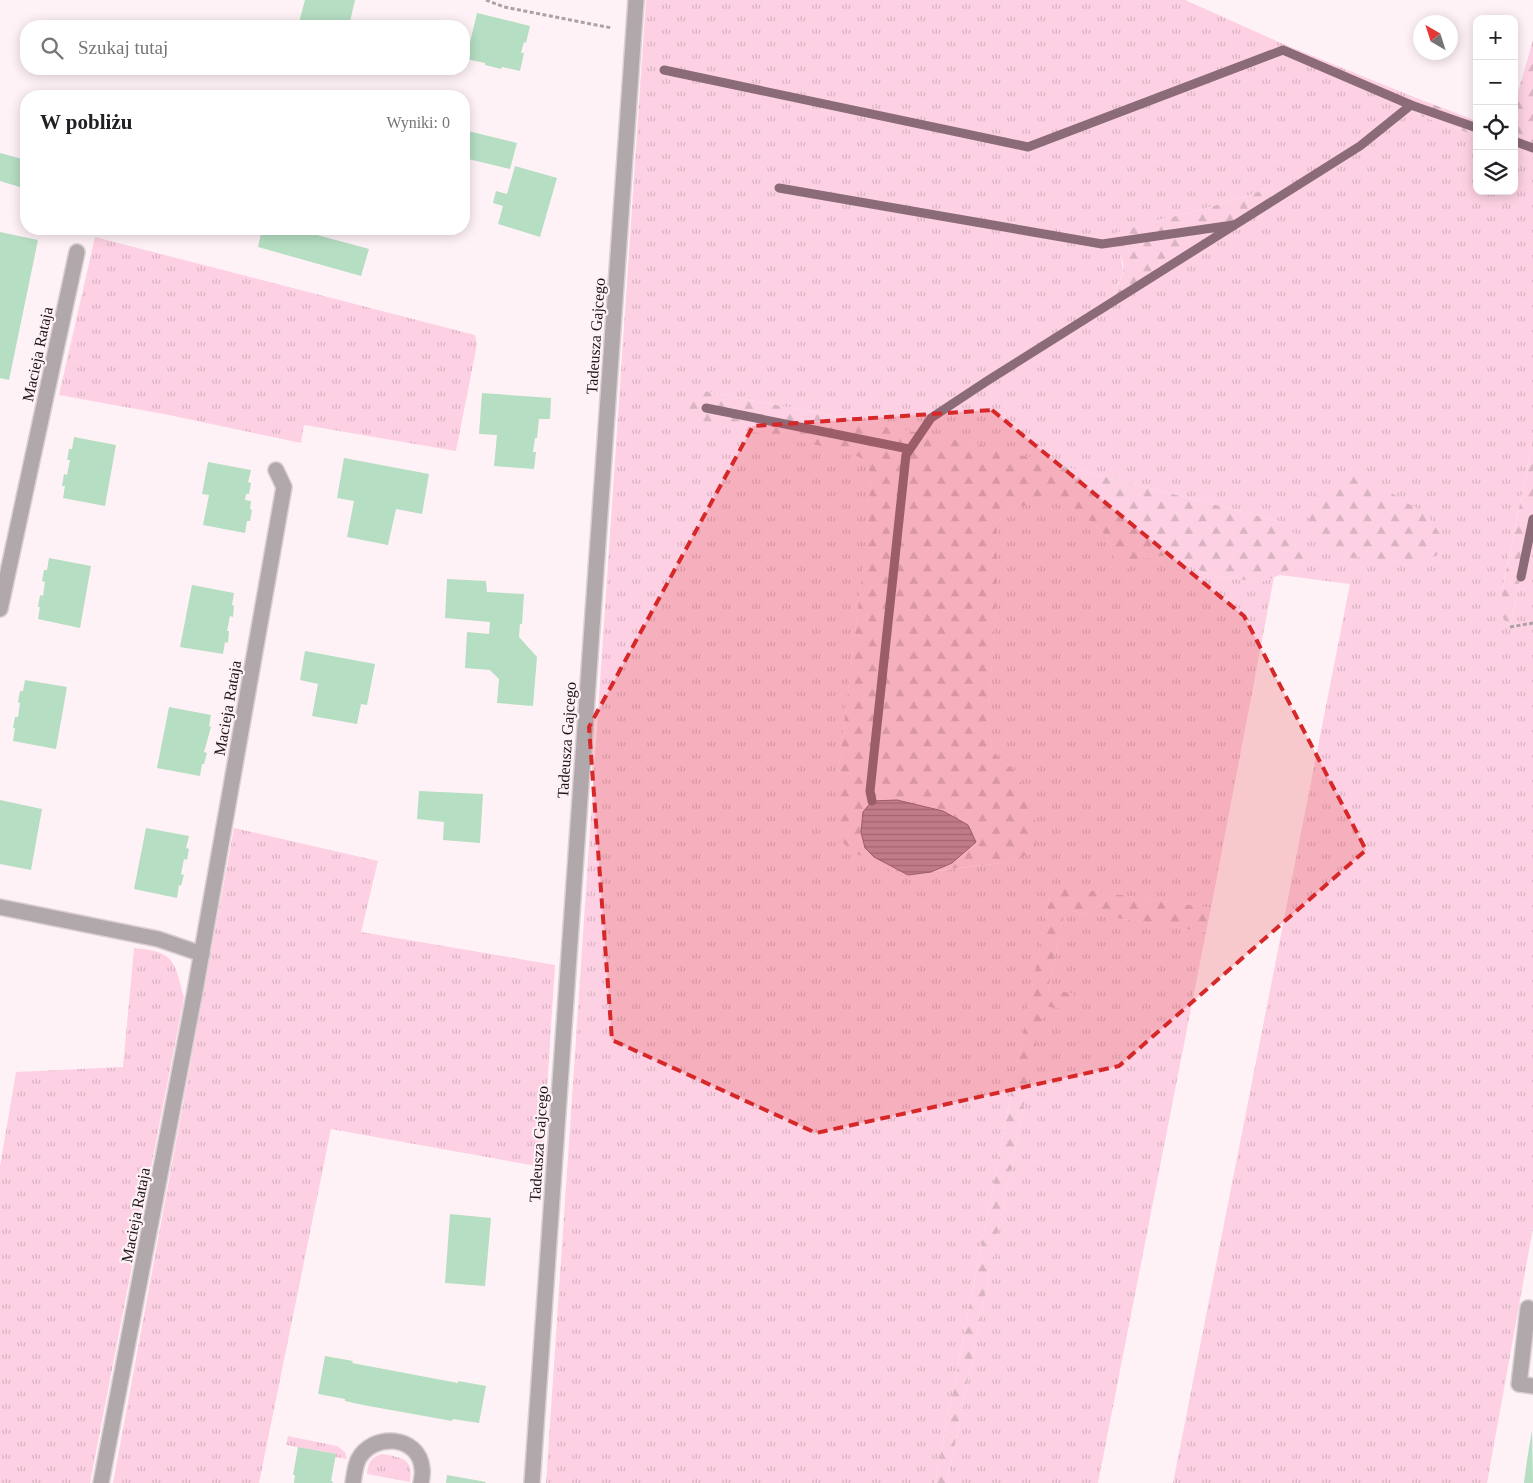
<!DOCTYPE html>
<html lang="pl">
<meta charset="utf-8">
<style>
body{margin:0;font-family:Georgia,serif;background:#f6f6f6;color:#202124}
.controls{position:absolute;right:15px;top:15px;display:grid;overflow:hidden;border-radius:10px;box-shadow:0 2px 12px #0003}
.controls button{width:45px;height:45px;display:grid;place-items:center;padding:0;border:0;border-bottom:1px solid #e0e0e0;background:#fff;color:#202124;font:25px sans-serif}
.compass{position:absolute;left:1413px;top:15px;width:45px;height:45px;border-radius:50%;background:#fff;box-shadow:0 2px 12px #0003;rotate:321deg}
.list{margin:0;padding:0;list-style:none}
h2{display:flex;justify-content:space-between;align-items:center;height:65px;margin:0;padding:0 20px;font-size:21px}
h2 small{font-size:16px;font-weight:400;color:#757577}
.icon{flex:none;width:28px;height:28px;fill:none;stroke:currentColor;stroke-width:2;stroke-linecap:round;stroke-linejoin:round}
.map{position:relative;flex:none;width:1533px;height:1483px;overflow:hidden}
.search{position:absolute;background:#fff;box-shadow:0 2px 12px #0003;left:20px;top:20px;width:450px;height:55px;display:flex;align-items:center;gap:12px;box-sizing:border-box;padding:0 18px;border-radius:20px;color:#757577;font-size:19px}
.panel{position:absolute;background:#fff;box-shadow:0 2px 12px #0003;left:20px;top:90px;width:450px;height:145px;border-radius:20px}
.map>svg:first-child{display:block}
.grass{fill:url(#grass-tufts);fill-rule:evenodd}
.forest{fill:url(#forest-firs)}
.water{fill:url(#water-rules);stroke:#8c6b79}
.lines{fill:none;stroke-linecap:round;stroke-linejoin:round}
.stream{stroke:#8c6b79;stroke-width:9}
.building{fill:#b5dec2}
.service-casing{stroke:#dbcfd3;stroke-width:18}
.tertiary-casing{stroke:#dbcfd3;stroke-width:18}
.path{stroke:#aca1a6;stroke-width:3;stroke-dasharray:4 2.5;stroke-linecap:butt}
.service{stroke:#b1a8ac;stroke-width:15}
.tertiary{stroke:#b1a8ac;stroke-width:15}
.marked{fill:#d62828;fill-opacity:0.2;stroke:#d62828;stroke-width:4;stroke-dasharray:10 6;stroke-linejoin:round}
.labels{text-anchor:middle;stroke-width:4.5;stroke-linejoin:round;paint-order:stroke}
.street-label{font-size:16px;fill:#1d1518;stroke:#fff2f7}
</style>
<div class="map">
<svg width="1533" height="1483" viewBox="0 0 1533 1483">
<defs>
<pattern id="grass-tufts" width="24" height="20" patternUnits="userSpaceOnUse" patternTransform="scale(1.25)"><rect width="24" height="20" fill="#fdd1e3"/><path d="M3 7l-1-3M5 7V3M7 7l1-3M15 17l-1-3M17 17v-4M19 17l1-3" fill="none" stroke="#d8b3c2"/></pattern>
<pattern id="forest-firs" width="22" height="20" patternUnits="userSpaceOnUse" patternTransform="scale(1.25)"><rect width="22" height="20" fill="#fdd1e3"/><path d="M5 1l3.5 6h-7zM16 11l3.5 6h-7z" fill="#d8b3c2"/></pattern>
<pattern id="water-rules" width="6" height="5" patternUnits="userSpaceOnUse" patternTransform="scale(1.25)"><rect width="6" height="5" fill="#bb90a2"/><path d="M0 2.5h6" fill="none" stroke="#977483"/></pattern>
</defs>
<rect width="100%" height="100%" fill="#fff2f7"/>
<!-- grass -->
<g class="grass">
<path d="M646,0H1185L1281,43L1414,97L1409,112L1477,136V191H1514V150L1533,157V440L1502,590V617L1510,627L1533,519V1228L1487,1483H1173L1350,584L1280,575L1304,561L1282,522L977,444L704,391L846,451L865,460L872,479L868,504L867,533L836,791L931,872L1017,861L1018,774L992,751L988,723L996,600V524L1012,508L1053,499L1086,518L1107,536L1115,561L1165,556L1213,576L1261,582L1274,577L1211,908L1052,885L935,1483H546ZM1268,187L1277,194L1112,297C1119,278 1127,277 1120,255L1155,221L1196,211L1251,195Z"/>
<path d="M95,237L475,335L477,344L456,451L304,425L301,443L169,415L59,395Z"/>
<path d="M234,828L378,861L361,932L555,965L542,1167L331,1129L259,1483H113Z"/>
<path d="M1065,910L1206,932L1098,1483H947L1044,1005L1074,994L1048,990Z"/>
<path d="M134,948C176,952 174,961 184,997L90,1483H0V1166L16,1072L123,1067Z"/>
<path d="M288,1436L337,1446L345,1452L347,1459L335,1457V1454L286,1445Z"/>
<path d="M383,1454C402,1458 414,1458 410,1482L367,1474C368,1463 371,1456 383,1454Z"/>
</g>
<!-- forest -->
<g class="forest">
<path d="M1533,40V157L1514,150V106Z"/>
<path d="M1414,97L1477,121V136L1409,112Z"/>
<path d="M1268,187L1274,190L1277,194L1111,298C1118,284 1128,272 1121,257C1119,252 1113,248 1109,241L1115,233L1155,221L1196,211L1251,195Z"/>
<path d="M704,391L977,444L1282,522L1304,543V561L1280,575L1261,582L1213,576L1165,556L1143,558L1127,569L1115,561L1107,536L1086,518L1053,500L1012,508L996,524V600L988,723L992,751L1018,774L1039,832L1035,848L1017,861L900,875L851,851L840,839L836,791L867,533L868,504L872,479L865,460L846,451L694,420L689,408L694,400Z"/>
<path d="M1533,440V519L1510,627L1502,617V591Z"/>
<path d="M1345,474L1375,482L1405,502L1427,514L1440,534L1441,550L1436,556L1409,563L1365,557L1348,558L1323,548L1311,531L1308,511L1317,492Z"/>
<path d="M1052,885L1211,908L1206,932L1065,910L1048,989L1074,994L1070,1010L1044,1006L947,1483H935Z"/>
</g>
<!-- water -->
<path class="water" d="M897,800L943,811L968,825L976,842L952,863L931,872L908,875L874,857L865,848L861,832L863,812L872,801Z"/>
<g class="lines">
<!-- stream -->
<g class="stream">
<path d="M664,70L1028,147L1283,50L1411,105"/>
<path d="M1514,141L1533,148"/>
<path d="M779,188L1102,244L1233,225"/>
<path d="M706,408L909,449"/>
<path d="M1521,577L1533,519"/>
<path d="M872,801L870,791L906,455L931,418L987,381L1360,146L1411,105L1477,128"/>
</g>
</g>
<!-- building -->
<g class="building">
<path d="M305,0H355L349,26H298Z"/>
<path d="M477,13L530,26L526,43L524,42L521,53H524L520,71L502,67L501,69L485,65V63L466,59Z"/>
<path d="M464,130L517,143L510,169L464,158Z"/>
<path d="M0,153L26,160V189L0,181Z"/>
<path d="M515,166L557,178L540,237L498,224L503,206L493,203L496,191L507,194Z"/>
<path d="M262,229H295L369,249L361,276L258,247Z"/>
<path d="M0,232L38,240L9,380L0,378Z"/>
<path d="M482,393L551,398L550,419H539L537,438H535L533,452H536L534,469L494,466L497,435L479,434Z"/>
<path d="M74,437L116,445L105,506L63,498L65,486H62L64,474L67,475L70,460H67L69,449H72Z"/>
<path d="M344,458L429,474L422,514L396,509L388,545L347,537L354,501L337,498Z"/>
<path d="M208,462L251,470L248,482L251,483L249,494H246L245,500L251,501L250,509L252,510L250,521H247L245,533L203,525L209,495L202,494Z"/>
<path d="M49,558L91,566L80,628L38,619L40,607H38L40,595L43,596L45,582L42,581L44,570H47Z"/>
<path d="M447,579L486,581L487,592L524,594L522,624H520L519,637L537,657L533,706L497,703L499,679L490,670L465,668L467,632L489,634L490,622L445,618Z"/>
<path d="M192,585L234,593L232,605L234,606L233,617L230,616L227,631H229L228,643L225,642L223,654L180,647Z"/>
<path d="M305,651L375,664L367,705L361,704L357,724L312,716L318,684L300,680Z"/>
<path d="M25,680L67,687L56,749L13,741L15,728H13L15,717H18L20,703L18,702L20,691H23Z"/>
<path d="M169,707L211,715L209,726L211,727L204,752L207,753L204,764H202L200,776L157,768Z"/>
<path d="M419,791L483,794L480,843L443,840L444,822L417,819Z"/>
<path d="M0,800L42,809L31,870L0,864Z"/>
<path d="M146,828L189,836L186,848L189,849L187,860L184,859L181,874L184,875L181,886L179,885L177,898L134,889Z"/>
<path d="M450,1214L491,1218L485,1286L445,1283Z"/>
<path d="M325,1356L353,1361L352,1363L458,1383V1381L486,1386L479,1423L453,1419L452,1421L363,1405L345,1401V1399L318,1394Z"/>
<path d="M1532,1430L1533,1483H1524L1527,1460Z"/>
<path d="M298,1447L336,1454L331,1481H333L332,1483H294L295,1475H293Z"/>
<path d="M447,1475L486,1482L485,1483H446Z"/>
</g>
<g class="lines">
<!-- service casing -->
<g class="service-casing">
<g id="service">
<path d="M0,609L77,252"/>
<path d="M0,907L158,939L202,954"/>
<path d="M1528,1308L1519,1384L1533,1386"/>
<path d="M101,1483L195,991L284,487L276,470"/>
<path d="M353,1483C354,1476 355,1467 358,1460C372,1432 419,1435 422,1468C423,1473 422,1478 421,1483"/>
</g>
</g>
<!-- tertiary casing -->
<g class="tertiary-casing">
<path id="tertiary" d="M532,1483L636,0"/>
</g>
<!-- path -->
<g class="path">
<path d="M486,0L504,7L612,28"/>
<path d="M1510,627L1533,623"/>
</g>
<!-- service -->
<use href="#service" class="service"/>
<!-- tertiary -->
<use href="#tertiary" class="tertiary"/>
</g>
<!-- marked area -->
<path class="marked" d="M992,410L1244,616L1366,850L1119,1066L816,1133L612,1040L589,727L753,426Z"/>
<g class="labels">
<!-- street labels -->
<g class="street-label">
<text transform="translate(595 336) rotate(-86)" y="6">Tadeusza Gajcego</text>
<text transform="translate(37 354) rotate(-78)" y="6">Macieja Rataja</text>
<text transform="translate(227 708) rotate(-80)" y="6">Macieja Rataja</text>
<text transform="translate(566 740) rotate(-86)" y="6">Tadeusza Gajcego</text>
<text transform="translate(538 1144) rotate(-86)" y="6">Tadeusza Gajcego</text>
<text transform="translate(135 1215) rotate(-79)" y="6">Macieja Rataja</text>
</g>
</g>
</svg>
<div class="controls">
<button>+</button>
<button>−</button>
<button><svg class="icon" aria-label="locate" viewBox="0 0 24 24"><circle cx="12" cy="12" r="6"/><path d="M12 2v4M12 18v4M2 12h4M18 12h4"/></svg></button>
<button><svg class="icon" aria-label="layers" viewBox="0 0 24 24"><path d="M12 4l9 5-9 5-9-5zM3 14l9 5 9-5"/></svg></button>
</div>
<svg class="compass" viewBox="-18 -18 36 36"><path d="M0-13l5 13h-10z" fill="#e53935"/><path d="M0 13l5-13h-10z" fill="#757577"/></svg>
<div class="search"><svg class="icon" aria-label="search" viewBox="0 0 24 24"><circle cx="10" cy="10" r="6"/><path d="M15 15l6 6"/></svg>Szukaj tutaj</div>
<section class="panel">
<h2>W pobliżu<small>Wyniki: 0</small></h2>
<ul class="list">
</ul>
</section>
</div>
